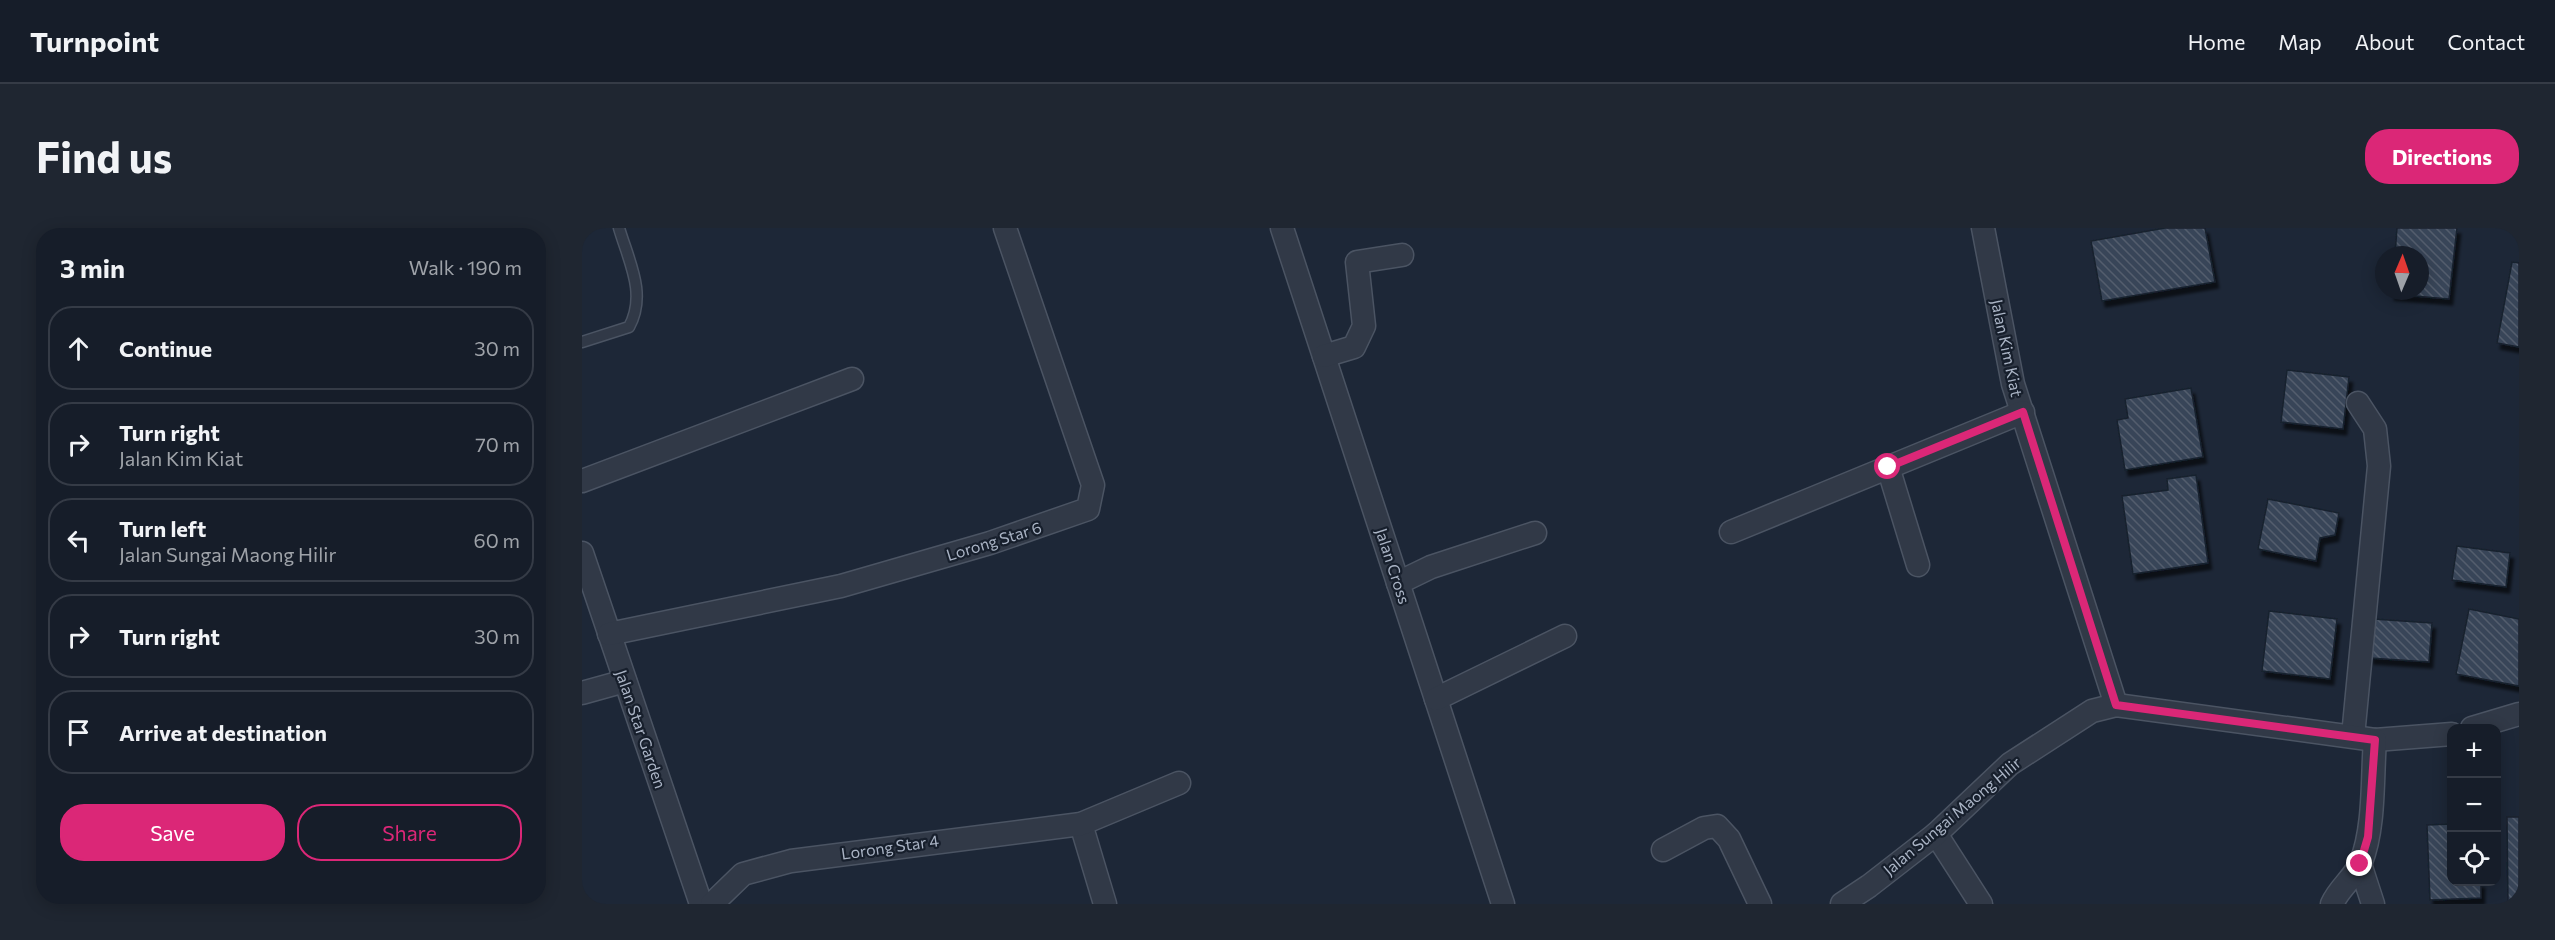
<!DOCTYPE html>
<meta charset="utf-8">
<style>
body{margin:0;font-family:Commissioner,sans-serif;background:#1f2631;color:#f1f3f6}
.controls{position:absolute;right:18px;bottom:18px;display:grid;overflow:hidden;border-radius:12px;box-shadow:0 3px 15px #0003}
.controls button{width:54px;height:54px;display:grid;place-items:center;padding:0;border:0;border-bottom:2px solid #353b46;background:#161d29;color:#f1f3f6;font:30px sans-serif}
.compass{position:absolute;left:1793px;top:18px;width:54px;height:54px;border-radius:50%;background:#161d29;box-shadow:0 3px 15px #0003;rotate:2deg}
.stop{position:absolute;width:18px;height:18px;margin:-14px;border:4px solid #db2777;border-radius:50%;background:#fff}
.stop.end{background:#db2777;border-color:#fff;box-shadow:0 2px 6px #0008}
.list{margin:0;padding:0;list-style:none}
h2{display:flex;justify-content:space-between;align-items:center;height:78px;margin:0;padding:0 24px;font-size:26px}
h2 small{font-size:20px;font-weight:400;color:#9ea2a8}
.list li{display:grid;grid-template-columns:39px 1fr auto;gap:18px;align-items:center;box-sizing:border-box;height:84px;margin:0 12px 12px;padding:0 12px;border:2px solid #353b46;border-radius:24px}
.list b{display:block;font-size:22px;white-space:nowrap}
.list p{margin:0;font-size:20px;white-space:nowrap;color:#9ea2a8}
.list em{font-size:20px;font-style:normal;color:#9ea2a8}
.actions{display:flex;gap:12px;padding:18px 24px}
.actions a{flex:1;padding:14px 0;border:2px solid #db2777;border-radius:24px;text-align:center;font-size:21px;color:#db2777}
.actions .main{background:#db2777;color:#fff}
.icon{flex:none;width:33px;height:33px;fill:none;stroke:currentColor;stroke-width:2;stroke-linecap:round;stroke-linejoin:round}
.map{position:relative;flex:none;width:1937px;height:676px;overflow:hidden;border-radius:24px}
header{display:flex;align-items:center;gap:36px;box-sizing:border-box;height:84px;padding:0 30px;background:#161d29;border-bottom:2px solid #353b46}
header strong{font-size:28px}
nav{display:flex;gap:33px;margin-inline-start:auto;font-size:21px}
.intro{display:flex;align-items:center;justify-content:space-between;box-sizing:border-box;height:144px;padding:0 36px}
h1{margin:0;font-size:42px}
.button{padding:15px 27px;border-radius:24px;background:#db2777;color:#fff;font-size:21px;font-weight:700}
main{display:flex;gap:36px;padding:0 36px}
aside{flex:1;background:#161d29;border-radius:24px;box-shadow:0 3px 15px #0003}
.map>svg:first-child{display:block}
.building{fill:url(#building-back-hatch);stroke:#19212e;stroke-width:1.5;filter:url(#shadow)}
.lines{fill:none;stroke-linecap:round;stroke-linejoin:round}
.lane-casing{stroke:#4b5463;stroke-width:13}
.street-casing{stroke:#4b5463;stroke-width:25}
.lane{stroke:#313947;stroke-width:10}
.street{stroke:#313947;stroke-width:22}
.route{stroke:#db2777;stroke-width:8}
.labels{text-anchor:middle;stroke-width:4.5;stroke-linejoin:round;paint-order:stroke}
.street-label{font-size:16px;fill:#aab4c5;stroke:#171f2c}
</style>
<header>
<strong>Turnpoint</strong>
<nav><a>Home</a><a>Map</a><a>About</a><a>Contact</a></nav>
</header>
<div class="intro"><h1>Find us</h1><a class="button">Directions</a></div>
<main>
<aside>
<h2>3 min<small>Walk · 190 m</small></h2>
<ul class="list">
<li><svg class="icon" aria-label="ahead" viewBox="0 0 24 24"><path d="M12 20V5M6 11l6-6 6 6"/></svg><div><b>Continue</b></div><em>30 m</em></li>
<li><svg class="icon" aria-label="right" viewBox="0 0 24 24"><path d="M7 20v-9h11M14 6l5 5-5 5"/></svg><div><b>Turn right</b><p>Jalan Kim Kiat</p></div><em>70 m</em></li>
<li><svg class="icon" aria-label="left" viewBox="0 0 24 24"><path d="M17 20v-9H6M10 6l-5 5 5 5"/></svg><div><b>Turn left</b><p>Jalan Sungai Maong Hilir</p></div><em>60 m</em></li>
<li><svg class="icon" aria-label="right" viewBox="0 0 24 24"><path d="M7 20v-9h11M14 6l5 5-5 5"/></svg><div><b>Turn right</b></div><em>30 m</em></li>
<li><svg class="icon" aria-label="arrive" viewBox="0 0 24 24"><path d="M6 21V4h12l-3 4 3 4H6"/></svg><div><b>Arrive at destination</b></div></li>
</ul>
<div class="actions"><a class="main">Save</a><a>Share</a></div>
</aside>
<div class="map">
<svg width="1937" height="676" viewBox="0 0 1937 676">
<defs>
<pattern id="building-back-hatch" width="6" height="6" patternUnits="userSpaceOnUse" patternTransform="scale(1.5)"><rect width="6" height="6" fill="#394558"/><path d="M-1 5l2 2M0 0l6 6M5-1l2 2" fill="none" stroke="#535d6e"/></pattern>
<filter id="shadow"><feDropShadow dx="3.5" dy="6" stdDeviation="1.5" flood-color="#0009"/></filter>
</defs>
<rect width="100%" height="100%" fill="#1d2737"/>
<!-- building -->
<g class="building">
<path d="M1583,0H1623L1633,54L1520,73L1509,13Z"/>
<path d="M1815,0H1875L1867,71L1809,66L1810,63H1838V27H1813Z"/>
<path d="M1930,34L1937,35V119L1915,115Z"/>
<path d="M1705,142L1767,149L1761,201L1699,194Z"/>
<path d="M1609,160L1621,229L1543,242L1535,192L1546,190L1543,171Z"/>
<path d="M1614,247L1626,335L1551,346L1540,268L1586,262L1585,251Z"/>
<path d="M1686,271L1757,285L1753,307L1738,310L1734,333L1676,321Z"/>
<path d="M1875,318L1928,325L1924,359L1870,352Z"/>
<path d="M1887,381L1937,391V458L1874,446Z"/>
<path d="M1687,383L1755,391L1748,451L1680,443Z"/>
<path d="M1791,391L1850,395L1847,434L1788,430Z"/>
<path d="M1925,589H1937V676H1926Z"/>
<path d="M1870,596V654H1899V670L1848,672L1845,597Z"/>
</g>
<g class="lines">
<!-- lane casing -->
<g class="lane-casing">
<path id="lane" d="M0,114L47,99C65,66 47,34 37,0"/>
</g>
<!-- street casing -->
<g class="street-casing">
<g id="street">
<path d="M700,0L921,676"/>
<path d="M1401,0L1431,156L1534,477"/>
<path d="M742,128L772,119L782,98L775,34L820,27"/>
<path d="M1306,239L1336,337"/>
<path d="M0,253L270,151"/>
<path d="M1149,304L1441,184"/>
<path d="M0,325L119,676"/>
<path d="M816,355L849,339L953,305"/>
<path d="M27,406L259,358L408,315L506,281L511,257L423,0"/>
<path d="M0,465L43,453"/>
<path d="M854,471L983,408"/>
<path d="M1890,500L1937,486"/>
<path d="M1771,508L1797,238L1793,201L1776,175"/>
<path d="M499,596L523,676"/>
<path d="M1354,606L1399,676"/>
<path d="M1081,622L1122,600L1135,598L1147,611L1178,676"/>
<path d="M1778,636L1791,676"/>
<path d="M130,676L161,646L209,633L499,596L597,555"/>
<path d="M1260,676L1287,658L1354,606L1428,536L1510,483L1534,477L1793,512L1870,506"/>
<path d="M1750,676C1757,660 1773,649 1779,634C1793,599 1790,549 1793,512"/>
</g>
</g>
<!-- lane -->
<use href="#lane" class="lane"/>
<!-- street -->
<use href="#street" class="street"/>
</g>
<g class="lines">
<!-- route -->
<path class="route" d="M1306,239L1441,184L1534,477L1793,512L1786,609L1778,636"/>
</g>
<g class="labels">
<!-- street labels -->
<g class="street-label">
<text transform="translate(1425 120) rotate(78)" y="6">Jalan Kim Kiat</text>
<text transform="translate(412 313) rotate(-17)" y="6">Lorong Star 6</text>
<text transform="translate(811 338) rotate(72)" y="6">Jalan Cross</text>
<text transform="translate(59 501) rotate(71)" y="6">Jalan Star Garden</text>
<text transform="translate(1370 588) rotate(-40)" y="6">Jalan Sungai Maong Hilir</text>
<text transform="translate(308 619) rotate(-8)" y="6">Lorong Star 4</text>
</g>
</g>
</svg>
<div class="controls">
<button>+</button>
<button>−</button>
<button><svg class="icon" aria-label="locate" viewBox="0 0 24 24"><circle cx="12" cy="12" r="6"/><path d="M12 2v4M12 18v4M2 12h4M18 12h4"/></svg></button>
</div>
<svg class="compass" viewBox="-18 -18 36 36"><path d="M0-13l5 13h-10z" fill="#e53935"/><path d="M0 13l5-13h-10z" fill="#9ea2a8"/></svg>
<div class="stop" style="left:1306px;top:239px"></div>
<div class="stop end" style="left:1778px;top:636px"></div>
</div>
</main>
